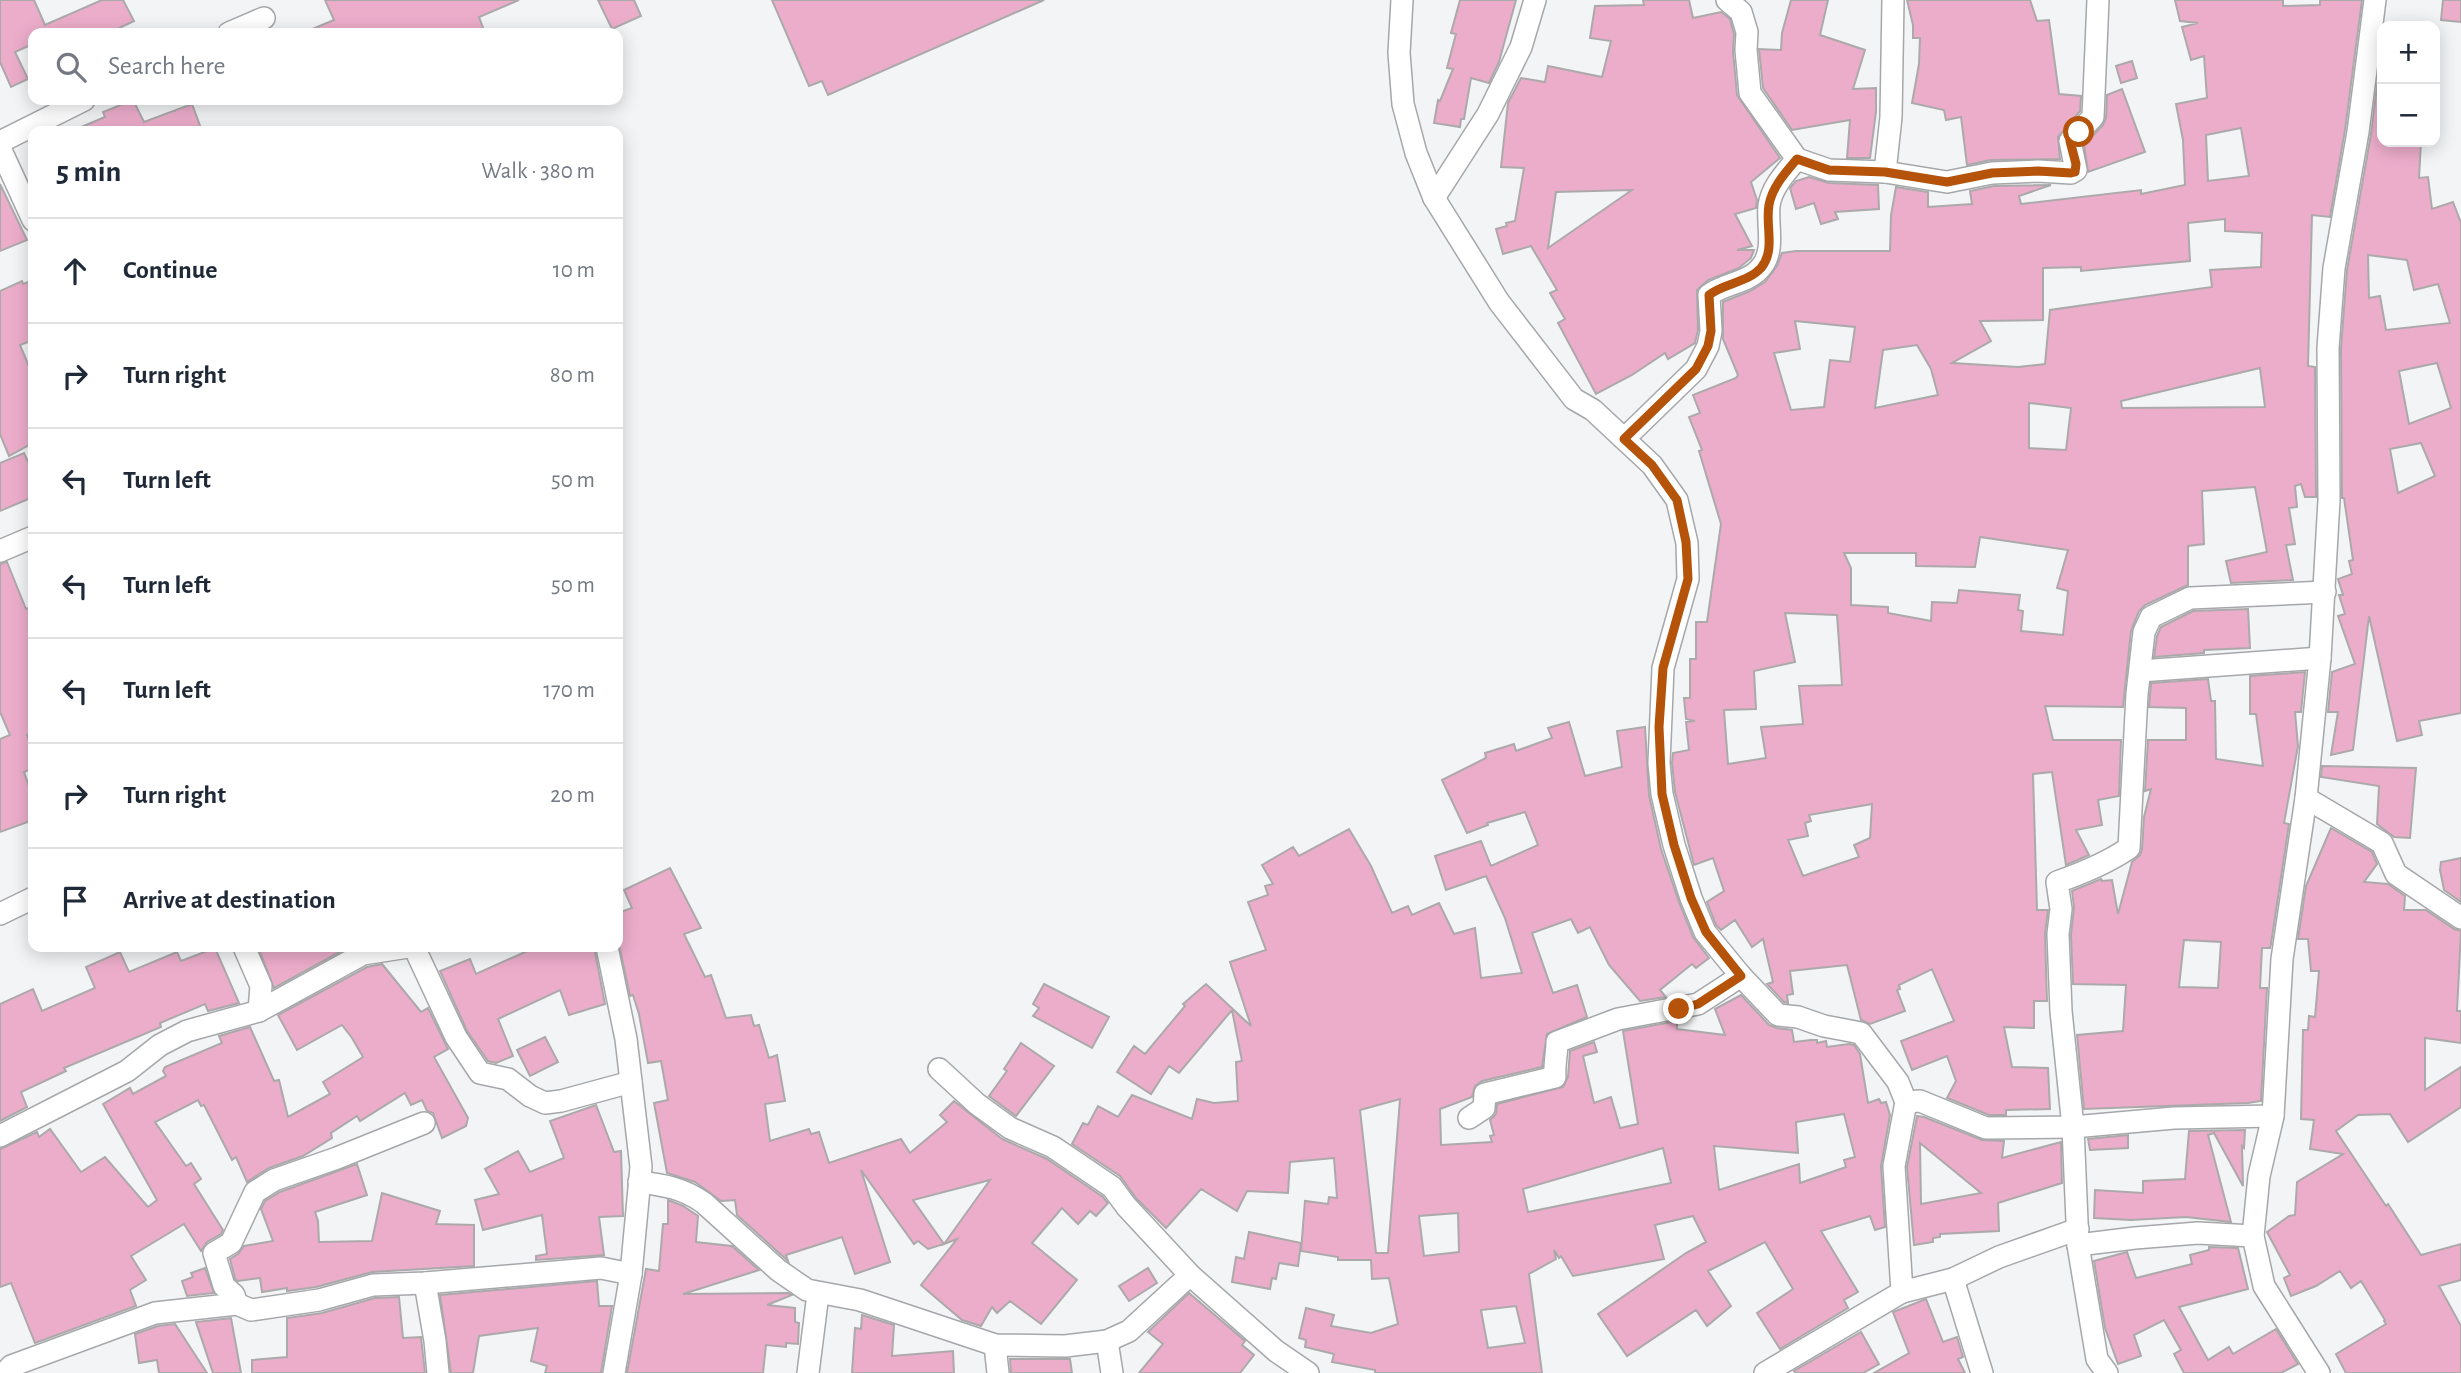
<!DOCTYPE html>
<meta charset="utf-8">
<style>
body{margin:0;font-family:"Alegreya Sans",sans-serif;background:#f2f2f3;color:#1f2937}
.controls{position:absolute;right:21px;top:21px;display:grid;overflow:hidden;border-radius:14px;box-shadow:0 4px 18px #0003}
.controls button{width:63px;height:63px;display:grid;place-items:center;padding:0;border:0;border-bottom:2px solid #e0e1e3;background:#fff;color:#1f2937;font:35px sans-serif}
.stop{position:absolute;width:21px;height:21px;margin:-16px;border:5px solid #b45309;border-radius:50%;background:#fff}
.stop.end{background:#b45309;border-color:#fff;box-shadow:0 2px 7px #0008}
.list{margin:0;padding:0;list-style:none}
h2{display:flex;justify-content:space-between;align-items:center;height:91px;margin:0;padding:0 28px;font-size:30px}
h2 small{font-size:23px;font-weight:400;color:#747a83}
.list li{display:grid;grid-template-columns:46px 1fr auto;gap:21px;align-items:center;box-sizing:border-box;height:105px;padding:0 28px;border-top:2px solid #e0e1e3}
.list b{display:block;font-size:26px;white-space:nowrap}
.list em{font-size:23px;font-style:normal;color:#747a83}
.icon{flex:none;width:38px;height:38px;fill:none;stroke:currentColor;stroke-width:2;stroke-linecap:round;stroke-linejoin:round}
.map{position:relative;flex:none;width:2461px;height:1373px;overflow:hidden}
.search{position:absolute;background:#fff;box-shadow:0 4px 18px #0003;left:28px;top:28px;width:595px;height:77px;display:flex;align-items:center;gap:18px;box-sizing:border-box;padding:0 24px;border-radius:14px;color:#747a83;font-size:26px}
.panel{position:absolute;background:#fff;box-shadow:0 4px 18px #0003;left:28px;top:126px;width:595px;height:826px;border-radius:14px}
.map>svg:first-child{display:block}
.building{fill:#ecadcb;stroke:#aca9aa;stroke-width:2;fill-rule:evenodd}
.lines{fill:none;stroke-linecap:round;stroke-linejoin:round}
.minor-casing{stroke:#a6a7aa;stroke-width:24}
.minor{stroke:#fff;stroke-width:21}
.route{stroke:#b45309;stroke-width:9}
</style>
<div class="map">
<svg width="2461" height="1373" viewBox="0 0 2461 1373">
<rect width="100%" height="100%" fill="#f3f4f6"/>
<!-- building -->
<g class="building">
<path d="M0,0H34L45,25L102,0H123L134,21L109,33H33V44L15,52L28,79L11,87L0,62Z"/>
<path d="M325,0H519L479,17L485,33H303L334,20Z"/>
<path d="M598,0H634L641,16L612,29Z"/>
<path d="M772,0H1044L828,95L822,81L809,86Z"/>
<path d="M1460,0H1516L1499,62L1489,83L1471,78L1464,119H1461L1460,127L1434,123L1438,100L1440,101L1453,69L1447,68L1456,34L1451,33Z"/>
<path d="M1643,0H1689L1693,18L1721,12L1730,19L1734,34L1733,51L1737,95L1780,158L1751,182L1757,200L1756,208L1735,214L1752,246L1737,250H1754L1751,258L1739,268L1708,280L1697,290L1698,330L1695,343L1668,359L1665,353L1632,375L1596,394L1558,323L1565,319L1550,293L1557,290L1531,246L1503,254L1496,229L1507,226L1506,223L1515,221L1524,168L1501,167L1508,103L1521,78L1545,82L1548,66L1602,77L1611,41L1590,38L1595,6L1644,5ZM1632,190L1548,248L1556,192Z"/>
<path d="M1791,0H1828L1820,35L1865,50L1853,89L1876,88V112L1870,158H1847L1850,120L1792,130L1763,88L1759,49L1781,50L1782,33Z"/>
<path d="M1907,0H2030L2037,21L2049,20L2059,94L2081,96L2080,111L2058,137L2060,159L1991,160L1967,165L1961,117L1946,120L1944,110L1912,103L1919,64L1920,38H1913V25Z"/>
<path d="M2175,0H2283V6L2320,5V0H2362L2345,130L2330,217L2312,215L2308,366L2315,367L2316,497H2305L2301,484L2295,486L2297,507L2289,508L2295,544L2286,545L2293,580L2231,583L2226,561L2267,552L2255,487L2202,491L2204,544L2188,546V585L2145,605L2139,611L2131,631L2123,707L2045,706L2053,740H2121L2119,796L2098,800L2102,825L2076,830L2089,855L2066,865L2052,772L2033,774L2037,910H2048L2045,934L2047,1001H2034V1028L2004,1027L2012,1067L2048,1068L2050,1109L2006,1110V1115H1989L1947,1098L1956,1081L1947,1056L1912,1070L1901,1041L1954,1021L1932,969L1899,985L1900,989L1897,990L1905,1011L1870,1024L1861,1020L1847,965L1790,971L1793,994L1787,995L1788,1003L1784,1002L1767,984L1773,982L1763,939L1752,947L1735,920L1721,930L1716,925L1707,902L1724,891L1713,858L1694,865L1675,792L1672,763L1673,753L1689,750L1686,722L1695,721L1686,719L1684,698H1690V659H1696V622H1707L1721,524L1699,451L1702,450L1689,417L1700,413L1693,395L1736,378L1738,375L1723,339V302L1750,291L1765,282L1777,266L1782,253L1796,251H1890L1891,215L1896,187L1928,192V207L1972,204L1970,191L1994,186L2051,185L2019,196L2021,204L2141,190V194L2185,185L2183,140L2176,104L2207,98L2204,56L2191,60L2182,27L2198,23L2180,21ZM2241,128L2249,176L2208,181L2206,135ZM2225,219V231L2262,233L2261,267L2210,270L2212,287L2050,310L2045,364L2018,367L1952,363L1991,341L1980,321L2043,320V268L2081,267V271L2190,261L2188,223ZM1795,321L1855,327L1850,362L1830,360L1824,407L1791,410L1774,353L1800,349ZM1917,345L1931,369L1938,395L1875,408L1883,350ZM2260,368L2265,407L2122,408L2121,401ZM2029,403L2071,408L2066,450L2029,448ZM1980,537L2068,550L2057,588L2068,591L2063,635L2021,631L2023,611L2018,610L2020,595L1959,590L1957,603L1932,602L1931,621L1888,613V607L1851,605V568L1844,553H1916V566L1975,567ZM1785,613L1837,615L1842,685L1799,686L1803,724L1761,727L1766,758L1728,764L1724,710L1756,709L1754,671L1795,662ZM1872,804L1870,838L1854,845L1859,857L1803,876L1788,840L1808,836L1805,823L1811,821L1809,815Z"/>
<path d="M2443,0H2461V22L2441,20Z"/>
<path d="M2382,46V142H2421L2419,178L2428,177L2432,209L2453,202L2461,223V713L2419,721L2422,735L2397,741L2369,616L2353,750L2331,755L2338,712H2328L2332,672L2355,664L2338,616L2345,614L2339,595H2343L2338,579L2352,574L2349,561L2353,560L2344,498H2342L2341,348L2347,270L2371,134ZM2368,255L2407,260L2414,290L2438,284L2450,323L2386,330L2380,296L2369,298ZM2437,363L2451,408L2409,424L2399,371ZM2421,443L2435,476L2398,493L2390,449Z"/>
<path d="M2132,61L2137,78L2121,83L2116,66Z"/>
<path d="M2122,89L2145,152L2088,172L2084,145L2103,125L2106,118L2107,95Z"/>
<path d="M133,100L144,122L192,104L202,131H72L105,117L103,112Z"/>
<path d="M1809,177L1829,183L1878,185L1879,209L1835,212L1838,219L1821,224L1814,203L1796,209L1790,188L1796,181Z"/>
<path d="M0,184L27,240L0,251Z"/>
<path d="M33,280V340L20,345L33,376V443L9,456L0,434V291L22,281L23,284Z"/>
<path d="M24,453L33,473V497L0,511V463Z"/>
<path d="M7,562L26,609L33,606V732L27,735L33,751V768L24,772L33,798V820L0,832V739L10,735L0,712V564Z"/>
<path d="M2248,609L2250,648L2204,650V653L2154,657L2157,636L2161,627L2193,611Z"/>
<path d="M2305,672L2301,712H2295L2298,746L2284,823L2289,824L2271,944L2270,948H2262L2260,988H2267L2261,1101L2248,1103L2084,1109L2077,1035L2123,1031L2126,985L2073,984L2071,935L2074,907L2072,891L2101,879L2102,881L2112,880L2118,914L2132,862L2140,855L2142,849L2144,817L2151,789L2145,791L2148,740H2186V708L2149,707L2151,683L2208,679L2211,701H2215L2216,759L2263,766L2256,714H2250V676ZM2184,940L2221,942L2218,988L2179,987Z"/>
<path d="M1569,722L1585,776L1622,767L1617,731L1645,727L1649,795L1661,849L1679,902L1693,937L1709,958L1696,968L1692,964L1660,990L1666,997L1640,1001L1609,965L1590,927L1578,933L1571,919L1532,933L1553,993L1577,985L1587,1017L1547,1034L1542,1067L1482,1081L1475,1086L1472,1097L1440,1109L1441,1145L1492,1142L1490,1136L1494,1135L1490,1120L1496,1114L1497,1104L1563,1087L1568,1077L1570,1051L1594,1042L1597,1052L1583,1056L1594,1103L1611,1097L1620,1128L1638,1124L1623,1031L1677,1021V1029L1725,1035L1715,1009L1741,995L1769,1025L1777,1028L1792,1030L1794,1042L1811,1040H1817V1043L1826,1041L1827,1047L1849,1044L1854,1045L1860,1054L1868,1103L1879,1099L1881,1103L1886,1102L1890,1115L1881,1166L1885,1227L1875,1230L1870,1216L1821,1231L1858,1292L1844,1300L1848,1308L1780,1349L1757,1313L1793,1289L1765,1242L1708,1271L1731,1306L1707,1326L1696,1310L1627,1356L1598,1314L1686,1253L1706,1242L1693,1216L1655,1225L1664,1259L1573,1276L1561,1256L1559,1258L1554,1250L1556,1259L1529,1274L1542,1373H1375V1370L1332,1362L1334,1354L1305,1347L1306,1340L1299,1338L1306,1308L1334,1315L1331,1326L1371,1333L1398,1324L1389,1278L1372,1279L1371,1260H1338V1257L1301,1251L1305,1201L1328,1204L1329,1197L1337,1198L1334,1158L1290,1162L1288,1193L1247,1191L1237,1211L1201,1189L1166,1228L1136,1198L1120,1176L1072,1144L1083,1123L1088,1125L1098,1106L1118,1117L1132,1095L1192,1119L1197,1099L1214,1103L1238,1101L1236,1062L1242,1061L1232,1010L1179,1073L1169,1066L1151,1094L1117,1072L1134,1046L1145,1054L1185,1006L1183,1004L1206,984L1251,1026L1230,962L1266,950L1248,902L1268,895L1265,886L1273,884L1262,865L1293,847L1299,856L1349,829L1371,866L1392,913L1408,906L1412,915L1439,903L1454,934L1475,928L1481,978L1522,973L1505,918L1486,876L1446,890L1435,856L1481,841L1491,866L1538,845L1525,812L1487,823L1488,825L1467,833L1442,780L1486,758L1485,753L1514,744L1516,751L1552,738L1548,728ZM1400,1099L1388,1253H1376L1360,1110ZM1844,1114L1855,1157L1844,1160L1846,1167L1800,1183L1799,1164L1719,1190L1714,1146L1798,1153L1796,1122ZM1663,1148L1671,1183L1528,1212L1523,1189ZM1458,1213L1459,1252L1424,1256L1419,1216ZM1516,1306L1525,1343L1488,1348L1481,1310Z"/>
<path d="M2322,766L2416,768L2410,838L2394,837L2377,824L2379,786L2321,777Z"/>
<path d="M2331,828L2372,852L2377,864L2364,882L2388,884L2405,896L2404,910H2426L2454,929L2461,931L2457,1011H2461V1043L2425,1038V1090L2461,1067V1107L2408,1142L2390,1114L2358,1115L2336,1131L2386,1206L2388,1204L2421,1255L2461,1244V1280L2439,1286L2461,1326V1373H2346L2336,1354L2386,1324L2384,1321L2385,1320L2361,1281L2351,1288L2340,1271L2316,1286L2291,1296L2284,1278L2290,1275L2267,1232L2289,1216L2295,1215L2297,1182L2343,1154L2310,1149L2314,1120L2301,1119L2303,1030H2308L2309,1016L2315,1017L2319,971H2311L2308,939H2298L2306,886Z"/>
<path d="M2461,858V902L2444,890L2440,870L2441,862Z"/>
<path d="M670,868L701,928L684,934L705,977L711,975L726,1018L751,1015L754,1026L759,1025L769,1058L777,1055L785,1101L765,1104L770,1141L809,1129L811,1134L819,1132L829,1163L901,1139L910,1153L947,1122L940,1115L954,1101L1002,1139L1047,1159L1103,1197L1108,1203L1096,1216L1090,1211L1078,1224L1062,1208L1032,1243L1077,1280L1041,1324L1010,1301L997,1313L992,1307L981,1326L962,1320L921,1285L957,1239L944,1244L990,1180L913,1200L944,1244L928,1249L918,1241L914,1244L861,1170L890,1262L855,1274L842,1237L786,1255L788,1261L737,1215L735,1200L721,1201L695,1182L667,1173L654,1103L668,1100L661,1061L648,1063L639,1014L633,995L630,996L618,940V913L632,908L624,890Z"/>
<path d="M258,947H349L274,988Z"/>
<path d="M536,947H594L605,1004L569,1015L560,990L498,1019L513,1056L496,1063L488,1061L467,1031L440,971L470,959L476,974Z"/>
<path d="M215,948L239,1003L208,1011L205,1004L160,1023L161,1027L64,1068L66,1071L21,1092L27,1107L0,1121V1004L33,989L42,1011L95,988L86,967L120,952L129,972L177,952L181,961Z"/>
<path d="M382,964L421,1012L428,1008L448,1049L434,1057L468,1118L466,1126L442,1138L433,1113L427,1111L422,1100L411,1105L405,1093L360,1121L357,1116L331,1133L332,1138L303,1156L269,1168L247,1182L236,1157L232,1160L204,1105L201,1106L198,1100L155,1122L186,1166L191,1163L201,1179L194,1184L223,1230L221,1234L207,1242L201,1251L184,1224L131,1256L146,1280L130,1290L136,1306L35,1343L11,1283L0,1287V1149L37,1132L39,1137L50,1129L81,1172L105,1157L148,1207L157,1200L103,1104L130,1088L133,1094L166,1076L163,1071L165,1067L222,1043L219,1036L250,1027L274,1081L279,1080L288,1117L330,1094L323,1082L363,1057L352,1038L342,1025L297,1050L278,1015L367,967Z"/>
<path d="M1044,984L1109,1017L1092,1048L1033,1016L1039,1008L1033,1004Z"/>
<path d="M545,1037L558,1062L530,1076L517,1050Z"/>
<path d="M1021,1043L1054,1066L1016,1116L989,1096L1007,1071L1004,1069Z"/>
<path d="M596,1105L614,1152L621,1151L623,1216L599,1217L604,1255L536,1260V1256L547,1254L542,1215L483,1230L475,1200L499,1194L485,1169L518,1151L530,1172L564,1158L550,1121Z"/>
<path d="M1917,1116L1924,1117L1982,1140L2004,1141L2002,1158L2061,1142L2062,1183L1998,1203L1999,1231L1940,1234V1237L1933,1238V1242L1914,1245L1907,1167ZM1920,1143L1981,1193L1921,1204Z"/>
<path d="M2245,1130L2244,1148L2242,1146L2243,1186L2214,1133L2208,1135L2231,1222L2186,1217L2131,1220L2094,1218L2095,1190L2143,1193V1181L2185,1179L2189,1131Z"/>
<path d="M2128,1135V1148L2090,1150L2088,1139Z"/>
<path d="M357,1164L367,1195L315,1212L318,1221L319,1242L372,1241L382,1193L440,1211L436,1224L474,1225V1266L372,1272L316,1287L287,1291V1288L262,1292L260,1278L238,1281L235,1279L230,1259L238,1254L244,1246L273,1241L261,1209L265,1201L280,1192Z"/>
<path d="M668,1200L683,1206L698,1216L696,1242L732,1246L759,1270L683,1294L788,1293L792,1295L767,1305L795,1308V1322L799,1323L798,1344L786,1343V1347L766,1345L763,1373H627L646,1269L659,1271L663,1224H668Z"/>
<path d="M1249,1232L1301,1243L1298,1266L1279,1263L1276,1279L1272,1278L1270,1289L1232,1282L1236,1257L1244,1259Z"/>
<path d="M2209,1247L2238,1248L2248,1289L2179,1307L2208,1360L2229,1347L2233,1354L2276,1329L2298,1364L2281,1373H2184L2174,1354L2181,1350L2164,1320L2134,1335L2141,1356L2118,1364L2105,1328L2094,1261L2127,1252L2136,1278L2192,1264L2190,1255L2209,1250Z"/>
<path d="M205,1268L214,1293L187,1296L182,1281L193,1277L191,1273Z"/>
<path d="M1148,1268L1157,1283L1129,1301L1119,1286Z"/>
<path d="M597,1281L599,1306H612L601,1373H545L547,1366L531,1361L538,1328L479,1336L473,1373H451L440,1295Z"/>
<path d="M1189,1293L1245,1341L1242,1345L1254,1355L1240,1373H1139L1163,1344L1148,1332Z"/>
<path d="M399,1297L403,1338L421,1337L425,1373H252V1360L287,1357V1318L322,1313L375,1298Z"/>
<path d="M1926,1299L1943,1342L1957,1337L1963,1357L1958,1359L1965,1373H1874L1909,1353L1893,1312Z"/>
<path d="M862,1315L894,1325L892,1356L953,1351L954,1373H852L855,1328L861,1329Z"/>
<path d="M231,1318L241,1373H213L196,1322Z"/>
<path d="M175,1324L207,1373H159L157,1360L139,1363L135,1334L158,1326Z"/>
<path d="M1861,1332L1879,1364L1863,1373H1796L1794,1371Z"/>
<path d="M1010,1359H1070L1072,1373H1011Z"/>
</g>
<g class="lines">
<!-- minor casing -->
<g class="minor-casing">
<g id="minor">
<path d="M1402,0L1399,53L1403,104L1416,153L1434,198L1499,302L1574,399L1593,410L1652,465L1677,500L1687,543L1688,579L1663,668L1659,763L1662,794L1674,845L1691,898L1705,932L1741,976L1778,1015L1798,1017L1824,1026L1861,1033L1898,1082L1906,1102L1920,1101L1986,1128L2073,1127L2174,1118L2273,1116"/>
<path d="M1727,0L1741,12L1747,32L1746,50L1750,93L1797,159L1829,170L1885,172L1947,182L1992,173L2038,171L2071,173L2076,170L2070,141L2093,117L2098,0"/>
<path d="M229,33L264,18"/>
<path d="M0,142L84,100"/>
<path d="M0,148L33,220"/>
<path d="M1885,172L1891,117L1893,0"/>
<path d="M1434,198L1488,114L1521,47L1535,0"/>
<path d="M1624,439L1696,369L1708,346L1711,331L1709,295C1724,283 1750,283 1762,266C1775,250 1767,225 1769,206C1771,188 1786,172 1797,159"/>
<path d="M0,551L33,537"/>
<path d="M2140,671L2320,658"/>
<path d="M2306,798L2382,843L2396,874L2461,918"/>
<path d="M0,914L33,898"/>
<path d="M244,947L261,986L259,1011"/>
<path d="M414,947L456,1037L480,1073L508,1079L530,1096L545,1103L561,1101L631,1082"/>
<path d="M607,947L626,1039L641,1167L631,1274L614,1373"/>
<path d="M939,1069L977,1104L1010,1128L1053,1147L1112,1187L1126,1206L1190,1275L1276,1351L1308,1373"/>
<path d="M1469,1118L1484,1108L1485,1094L1555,1077C1554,1064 1557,1054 1557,1042L1618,1019L1698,1004L1741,976"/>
<path d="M0,1136L127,1071L160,1045L187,1031L259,1011L363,954L408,947"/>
<path d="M639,1182C664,1185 683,1188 704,1203L778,1270L807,1290L860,1300L995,1345L1065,1346L1107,1341L1129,1331L1190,1275"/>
<path d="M2078,1245L2135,1238L2198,1233L2253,1236"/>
<path d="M1953,1279L1982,1373"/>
<path d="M425,1283L435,1341L438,1373"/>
<path d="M1902,1292L1894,1166L1906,1102"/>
<path d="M237,1304L234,1295L224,1286L214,1253L231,1243L255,1192L274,1180L337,1158L424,1123"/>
<path d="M1107,1341L1112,1373"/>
<path d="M995,1345L998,1373"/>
<path d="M5,1373L11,1366L155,1313L237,1304L251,1310L319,1300L373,1285L425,1283L601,1268L631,1274"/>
<path d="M808,1373L818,1294"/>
<path d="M1765,1373L1902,1292L1953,1279L1999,1257L2078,1229"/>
<path d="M2107,1373L2097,1359L2078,1245L2073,1127L2061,1011L2058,934L2061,909L2057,882C2083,873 2107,863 2129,848L2137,694L2144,632L2151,617L2190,598L2325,592"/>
<path d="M2319,1373L2264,1286L2253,1236L2259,1176L2273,1116L2282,959L2306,798L2320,658L2329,500L2328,348L2334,268L2358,132L2375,0"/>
</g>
</g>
<!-- minor -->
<use href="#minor" class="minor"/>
</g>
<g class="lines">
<!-- route -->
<path class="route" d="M1679,1009L1698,1004L1741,976L1706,932L1691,898L1674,845L1662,794L1659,727L1663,668L1688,579L1686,542L1677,500L1652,465L1624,439L1696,369L1708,346L1711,331L1709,295C1724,283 1747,283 1761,268C1776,250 1765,225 1769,205C1772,187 1786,172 1797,159L1829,170L1885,172L1947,182L1992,173L2038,171L2071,173L2075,172L2076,164L2070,141L2079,132"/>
</g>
</svg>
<div class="controls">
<button>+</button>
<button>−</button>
</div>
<div class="stop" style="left:2079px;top:132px"></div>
<div class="stop end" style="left:1679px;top:1009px"></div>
<div class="search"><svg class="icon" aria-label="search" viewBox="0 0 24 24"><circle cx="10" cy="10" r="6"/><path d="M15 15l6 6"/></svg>Search here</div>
<section class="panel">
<h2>5 min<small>Walk · 380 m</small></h2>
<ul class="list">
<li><svg class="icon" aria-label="ahead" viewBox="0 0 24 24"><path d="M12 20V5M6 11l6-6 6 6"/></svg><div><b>Continue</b></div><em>10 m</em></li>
<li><svg class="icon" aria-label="right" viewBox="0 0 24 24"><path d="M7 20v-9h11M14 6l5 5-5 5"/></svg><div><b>Turn right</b></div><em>80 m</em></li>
<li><svg class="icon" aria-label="left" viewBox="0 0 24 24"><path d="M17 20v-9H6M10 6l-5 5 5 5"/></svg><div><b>Turn left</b></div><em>50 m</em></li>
<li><svg class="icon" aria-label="left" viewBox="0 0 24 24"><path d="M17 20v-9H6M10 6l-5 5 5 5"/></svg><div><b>Turn left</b></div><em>50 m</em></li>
<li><svg class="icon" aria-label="left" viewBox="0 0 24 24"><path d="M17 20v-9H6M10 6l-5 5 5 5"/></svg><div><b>Turn left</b></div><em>170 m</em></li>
<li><svg class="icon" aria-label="right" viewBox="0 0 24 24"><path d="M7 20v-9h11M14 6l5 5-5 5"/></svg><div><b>Turn right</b></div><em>20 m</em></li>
<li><svg class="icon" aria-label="arrive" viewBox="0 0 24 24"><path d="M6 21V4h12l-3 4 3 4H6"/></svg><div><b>Arrive at destination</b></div></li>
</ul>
</section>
</div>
